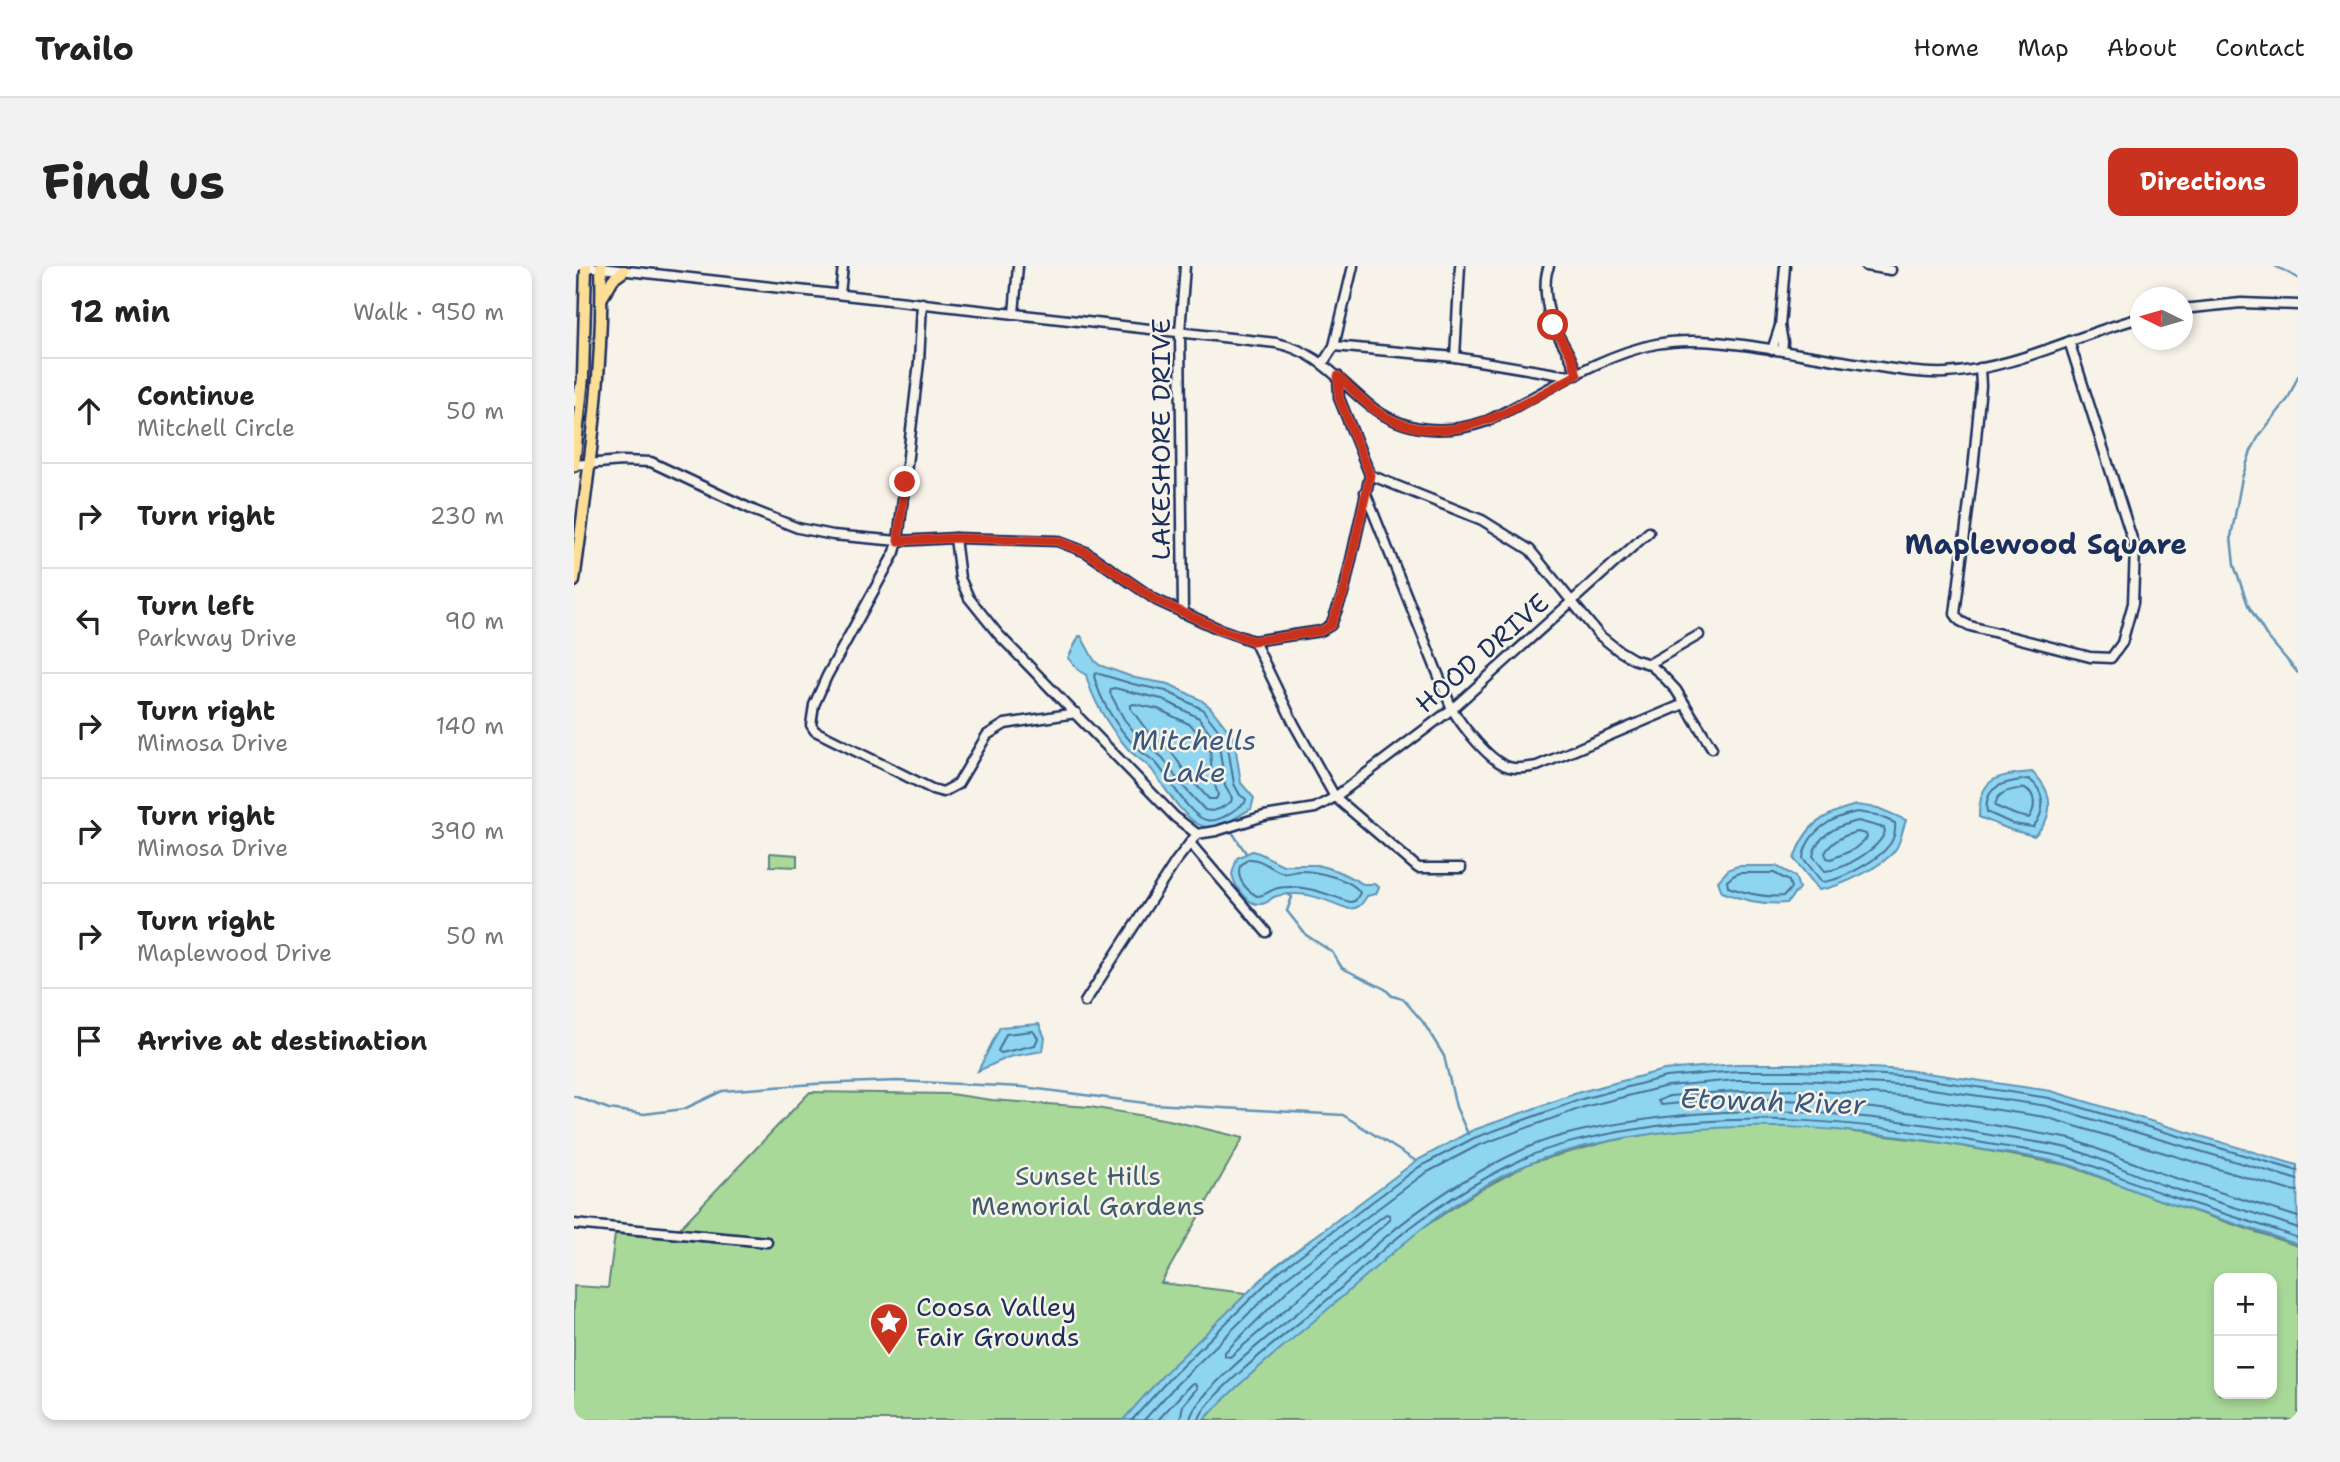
<!DOCTYPE html>
<meta charset="utf-8">
<style>
body{margin:0;font-family:"Shantell Sans",sans-serif;background:#f2f2f2;color:#222}
.controls{position:absolute;right:21px;bottom:21px;display:grid;overflow:hidden;border-radius:14px;box-shadow:0 4px 10px #0003}
.controls button{width:63px;height:63px;display:grid;place-items:center;padding:0;border:0;border-bottom:2px solid #e0e0e0;background:#fff;color:#222;font:35px sans-serif}
.compass{position:absolute;left:1556px;top:21px;width:63px;height:63px;border-radius:50%;background:#fff;box-shadow:0 4px 10px #0003;rotate:275deg}
.stop{position:absolute;width:21px;height:21px;margin:-16px;border:5px solid #c8321e;border-radius:50%;background:#fff}
.stop.end{background:#c8321e;border-color:#fff;box-shadow:0 2px 7px #0008}
.list{margin:0;padding:0;list-style:none}
h2{display:flex;justify-content:space-between;align-items:center;height:91px;margin:0;padding:0 28px;font-size:30px}
h2 small{font-size:23px;font-weight:400;color:#767676}
.list li{display:grid;grid-template-columns:46px 1fr auto;gap:21px;align-items:center;box-sizing:border-box;height:105px;padding:0 28px;border-top:2px solid #e0e0e0}
.list b{display:block;font-size:26px;white-space:nowrap}
.list p{margin:0;font-size:23px;white-space:nowrap;color:#767676}
.list em{font-size:23px;font-style:normal;color:#767676}
.icon{flex:none;width:38px;height:38px;fill:none;stroke:currentColor;stroke-width:2;stroke-linecap:round;stroke-linejoin:round}
.map{position:relative;flex:none;width:1724px;height:1154px;overflow:hidden;border-radius:14px}
header{display:flex;align-items:center;gap:42px;box-sizing:border-box;height:98px;padding:0 35px;background:#fff;border-bottom:2px solid #e0e0e0}
header strong{font-size:33px}
nav{display:flex;gap:38px;margin-inline-start:auto;font-size:24px}
.intro{display:flex;align-items:center;justify-content:space-between;box-sizing:border-box;height:168px;padding:0 42px}
h1{margin:0;font-size:49px}
.button{padding:18px 32px;border-radius:14px;background:#c8321e;color:#fff;font-size:24px;font-weight:700}
main{display:flex;gap:42px;padding:0 42px}
aside{flex:1;background:#fff;border-radius:14px;box-shadow:0 4px 10px #0003}
.map>svg:first-child{display:block}
.green{fill:#a8d999;stroke:#62847c;stroke-width:2;fill-rule:evenodd}
.water{fill:#8ed5f0;stroke:#6093b6;stroke-width:2}
.lines{fill:none;stroke-linecap:round;stroke-linejoin:round}
.shore{stroke:#497198;stroke-width:2}
.stream{stroke:#6093b6;stroke-width:2.5}
.minor-casing{stroke:#1b2f5e;stroke-width:13}
.major-casing{stroke:#1b2f5e;stroke-width:15}
.minor{stroke:#f7f3e8;stroke-width:8}
.major{stroke:#fdde96;stroke-width:10}
.route{stroke:#c8321e;stroke-width:9}
.labels{text-anchor:middle;stroke-width:5;stroke-linejoin:round;paint-order:stroke}
.street-label{font-size:26px;fill:#1b2f5e;stroke:#f7f3e8}
.park-label{font-size:26px;fill:#3e5a6d;stroke:#f7f3e8}
.poi-label{font-size:26px;fill:#1b2f5e;stroke:#f7f3e8;text-anchor:start}
.neighbourhood-label{font-size:28px;font-weight:bold;fill:#1b2f5e;stroke:#f7f3e8}
.water-label{font-size:28px;font-style:italic;fill:#385882;stroke:#f7f3e8}
</style>
<header>
<strong>Trailo</strong>
<nav><a>Home</a><a>Map</a><a>About</a><a>Contact</a></nav>
</header>
<div class="intro"><h1>Find us</h1><a class="button">Directions</a></div>
<main>
<aside>
<h2>12 min<small>Walk · 950 m</small></h2>
<ul class="list">
<li><svg class="icon" aria-label="ahead" viewBox="0 0 24 24"><path d="M12 20V5M6 11l6-6 6 6"/></svg><div><b>Continue</b><p>Mitchell Circle</p></div><em>50 m</em></li>
<li><svg class="icon" aria-label="right" viewBox="0 0 24 24"><path d="M7 20v-9h11M14 6l5 5-5 5"/></svg><div><b>Turn right</b></div><em>230 m</em></li>
<li><svg class="icon" aria-label="left" viewBox="0 0 24 24"><path d="M17 20v-9H6M10 6l-5 5 5 5"/></svg><div><b>Turn left</b><p>Parkway Drive</p></div><em>90 m</em></li>
<li><svg class="icon" aria-label="right" viewBox="0 0 24 24"><path d="M7 20v-9h11M14 6l5 5-5 5"/></svg><div><b>Turn right</b><p>Mimosa Drive</p></div><em>140 m</em></li>
<li><svg class="icon" aria-label="right" viewBox="0 0 24 24"><path d="M7 20v-9h11M14 6l5 5-5 5"/></svg><div><b>Turn right</b><p>Mimosa Drive</p></div><em>390 m</em></li>
<li><svg class="icon" aria-label="right" viewBox="0 0 24 24"><path d="M7 20v-9h11M14 6l5 5-5 5"/></svg><div><b>Turn right</b><p>Maplewood Drive</p></div><em>50 m</em></li>
<li><svg class="icon" aria-label="arrive" viewBox="0 0 24 24"><path d="M6 21V4h12l-3 4 3 4H6"/></svg><div><b>Arrive at destination</b></div></li>
</ul>
</aside>
<div class="map">
<svg width="1724" height="1154" viewBox="0 0 1724 1154">
<rect width="100%" height="100%" fill="#f7f3e8"/>
<filter id="ink" filterUnits="userSpaceOnUse"><feTurbulence type="fractalNoise" baseFrequency=".0143" numOctaves="2"/><feDisplacementMap in="SourceGraphic" scale="14" xChannelSelector="R" yChannelSelector="G"/><feConvolveMatrix kernelMatrix="1 2 1 2 8 2 1 2 1" color-interpolation-filters="sRGB"/></filter>
<g filter="url(#ink)">
<!-- green -->
<g class="green">
<path d="M196,587L223,589V601L196,600Z"/>
<path d="M236,826L376,828L418,834L516,841L595,854L669,872L587,1017L697,1030L560,1154H0V1020L34,1022L41,968L193,981L197,973L105,963Z"/>
<path d="M1192,859L1247,862L1369,877L1493,899L1584,933L1724,980V1154H630L660,1122L840,968L904,925L956,897L1032,876L1083,866L1140,860ZM1645,1012H1698V1128H1645Z"/>
</g>
<!-- water -->
<g class="water">
<path d="M505,370H507L520,394L525,399L561,412L595,418L627,434L636,441L660,472L667,517L680,532L677,543C662,550 646,566 628,560C611,555 589,519 578,504C572,496 561,491 554,483C536,462 519,436 512,409L504,404L494,392Z"/>
<path d="M1458,506C1479,524 1482,550 1460,570L1437,564L1405,551C1405,510 1423,510 1458,506Z"/>
<path d="M1282,539L1304,542L1332,554C1329,562 1327,573 1323,581C1313,599 1266,621 1245,624L1220,593C1231,559 1249,548 1282,539Z"/>
<path d="M678,585L685,587L709,599H743L764,605L789,618H800L805,621L802,628L793,630C788,638 786,642 775,643C758,637 740,628 722,628C716,628 706,628 700,631C694,634 698,634 691,637C675,643 661,622 658,608L663,592Z"/>
<path d="M1164,600H1202L1221,610L1225,622L1213,637C1191,639 1168,634 1148,626L1144,615L1155,603Z"/>
<path d="M465,758L471,772L469,785L435,791L404,805L426,761Z"/>
<path d="M1163,798H1224L1332,804L1477,825L1723,899L1724,979C1678,962 1632,949 1586,934C1555,924 1526,909 1495,899C1465,890 1431,888 1400,882C1284,862 1167,851 1051,872C1019,878 986,885 957,897C885,926 827,979 770,1029C722,1072 673,1107 630,1154H549L591,1107L700,1001L842,895L897,865L1006,826L1090,804Z"/>
</g>
<g class="lines">
<!-- shore -->
<g class="shore">
<path d="M522,407L559,418L592,425L628,443L653,475L660,518L666,529L672,533L671,537C660,544 646,557 632,554C615,550 594,510 582,497C576,491 567,487 561,480C543,461 526,435 520,410Z"/>
<path d="M540,422L588,433L625,452L645,479L651,520L658,532L657,536L645,543L638,545L631,544L605,516L589,492L566,473L550,453L536,427L537,423Z"/>
<path d="M560,438L584,443L617,459L636,483L638,509L644,529L642,533H635L613,509L597,485L574,466L557,443V439Z"/>
<path d="M1455,513C1472,526 1472,545 1459,561L1439,558L1413,546C1409,518 1433,516 1455,513Z"/>
<path d="M1451,522C1462,528 1462,542 1455,552L1442,549L1421,540C1423,524 1438,524 1451,522Z"/>
<path d="M1283,546L1302,549L1321,557C1322,563 1320,573 1316,578C1305,594 1266,615 1248,616L1229,592C1233,565 1258,551 1283,546Z"/>
<path d="M1284,555L1310,562L1311,565C1306,583 1269,604 1251,605L1239,590C1242,569 1265,559 1284,555Z"/>
<path d="M1283,566L1292,568L1293,572L1279,584L1257,593L1253,592L1251,587C1258,575 1270,569 1283,566Z"/>
<path d="M674,593C688,592 697,604 710,607C716,608 720,605 726,605C742,605 779,613 786,627L781,635L776,636C752,628 730,618 704,622C696,624 691,630 683,630C672,624 662,613 666,600Z"/>
<path d="M1165,607H1200L1215,615L1217,622L1210,630C1192,632 1171,627 1154,621L1153,615L1159,610Z"/>
<path d="M459,765L464,772L461,779L427,787L424,785L432,768Z"/>
<path d="M1724,925L1714,924L1471,851L1330,830L1224,824L1164,825L1095,830L1084,835L1087,839L1139,834L1192,833L1249,836L1373,851L1497,873L1592,909L1724,951"/>
<path d="M812,948L816,949V954L656,1091L651,1090V1086L717,1021Z"/>
<path d="M558,1154L596,1112L704,1006L845,901L900,872L1008,833L1092,811L1163,805H1224L1331,810L1475,832L1724,905"/>
<path d="M570,1154L603,1118L710,1013L850,908L903,880L1010,841L1093,820L1163,814H1224L1331,819L1473,840L1724,914"/>
<path d="M584,1154L617,1118H621L623,1122L609,1139L606,1154"/>
<path d="M616,1154C619,1126 718,1052 743,1031C766,1013 786,992 808,974C850,938 898,907 948,884C977,870 1012,863 1043,858C1168,835 1281,846 1405,867C1435,873 1467,875 1497,883C1528,892 1558,908 1589,919C1634,934 1680,946 1724,962"/>
<path d="M625,1154C629,1130 730,1054 753,1034C774,1017 792,998 812,981C854,946 901,915 951,892C979,879 1014,872 1045,866C1171,843 1284,855 1409,877C1437,882 1466,885 1493,892C1524,899 1554,916 1585,926C1631,943 1678,955 1724,972"/>
</g>
<!-- stream -->
<g class="stream">
<path d="M1701,0L1724,12"/>
<path d="M1724,110L1714,133L1685,170L1677,185L1668,212L1657,271L1660,299L1674,339L1692,369L1724,407"/>
<path d="M652,557L672,587"/>
<path d="M714,628L718,631L713,645L732,669L758,686L768,702L811,723L818,730L829,733L849,756L870,790L882,841L894,868"/>
<path d="M0,830L35,843L70,848L110,843L148,825L240,818L323,815L449,821L579,838L769,849L842,895"/>
</g>
<!-- minor casing -->
<g class="minor-casing">
<g id="minor">
<path d="M9,0L702,77C745,86 763,113 795,139C830,167 873,169 913,155C968,129 1022,90 1082,78C1114,72 1146,76 1177,80C1216,86 1254,93 1293,99C1319,103 1346,108 1372,107C1440,103 1502,69 1566,52"/>
<path d="M975,0C968,15 973,44 979,59C987,77 998,89 1003,109"/>
<path d="M1292,0L1317,4"/>
<path d="M266,28L269,0"/>
<path d="M348,37L345,96L324,275L321,286L253,410L240,439L237,459L241,465L358,523L369,526L384,518L413,469L431,458L502,447"/>
<path d="M1608,43L1667,37L1724,39"/>
<path d="M440,48L444,0"/>
<path d="M760,80L881,91L982,108L1000,109"/>
<path d="M1198,84L1206,60"/>
<path d="M1208,85L1209,76L1206,60L1211,0"/>
<path d="M881,91L886,0"/>
<path d="M749,97L760,80L779,0"/>
<path d="M1406,102L1407,120L1399,204L1381,348L1386,355L1396,360L1516,391L1537,392L1548,377L1559,337L1561,282L1495,75"/>
<path d="M764,110L765,132L796,209"/>
<path d="M0,136L6,121"/>
<path d="M0,199L48,195L77,196L181,245L224,262L259,269L324,275L381,272L483,275L512,286L582,334L645,363L679,375L747,365L757,359L770,325L796,209"/>
<path d="M796,209L908,254L956,284L1025,369L1044,384L1059,393L1075,398L1087,408L1102,424L1138,482"/>
<path d="M791,226L878,443C888,460 916,496 935,501C945,504 954,501 963,500L1110,438"/>
<path d="M381,272L386,312L395,332L424,368L601,551L623,568"/>
<path d="M609,347L606,66L611,0"/>
<path d="M680,375L720,458L761,531L844,602H887"/>
<path d="M1075,398L1125,369"/>
<path d="M623,568L642,565L690,550L741,542L761,531L878,443L1075,266"/>
<path d="M616,577L692,666"/>
<path d="M511,736L602,595L623,568"/>
<path d="M0,958L193,976"/>
</g>
</g>
<!-- major casing -->
<g class="major-casing">
<g id="major">
<path d="M29,30L39,13L50,5"/>
<path d="M0,200L9,111L12,0"/>
<path d="M0,315C14,211 30,106 27,0"/>
</g>
</g>
<!-- minor -->
<use href="#minor" class="minor"/>
<!-- major -->
<use href="#major" class="major"/>
</g>
</g>
<g class="lines" filter="url(#ink)">
<!-- route -->
<path class="route" d="M331,216L324,275L381,272L483,275L512,286L582,334L645,363L679,375L747,365L757,359L770,326L796,209L765,132L764,110C777,122 789,136 804,146C875,191 940,141 1003,109L998,92L979,59"/>
</g>
<!-- icons -->
<defs>
<g id="sight-pin" transform="scale(2.0125)"><path d="M0 17L-7.5 6A9.5 9.5 0 1 1 7.5 6Z" fill="#c8321e" stroke="#f7f3e8"/><path d="M0-6L1.8-2.2L6-1.7L2.9 1.2L3.7 5.4L0 3.3L-3.7 5.4L-2.9 1.2L-6-1.7L-1.8-2.2Z" fill="#fff"/></g>
</defs>
<g fill-rule="evenodd">
<use href="#sight-pin" x="315" y="1056"/>
</g>
<g class="labels">
<!-- street labels -->
<g class="street-label">
<text transform="translate(587 173) rotate(-90)" y="9">LAKESHORE DRIVE</text>
<text transform="translate(908 387) rotate(-41)" y="9">HOOD DRIVE</text>
</g>
<!-- park labels -->
<g class="park-label">
<text x="514" y="919">Sunset Hills<tspan x="514" dy="30">Memorial Gardens</tspan></text>
</g>
<!-- poi labels -->
<g class="poi-label">
<text x="342" y="1050">Coosa Valley<tspan x="342" dy="30">Fair Grounds</tspan></text>
</g>
<!-- neighbourhood labels -->
<g class="neighbourhood-label">
<text x="1472" y="288">Maplewood Square</text>
</g>
<!-- water labels -->
<g class="water-label">
<text x="620" y="484">Mitchells<tspan x="620" dy="32">Lake</tspan></text>
<text transform="translate(1199 835) rotate(2)" y="10">Etowah River</text>
</g>
</g>
</svg>
<div class="controls">
<button>+</button>
<button>−</button>
</div>
<svg class="compass" viewBox="-18 -18 36 36"><path d="M0-13l5 13h-10z" fill="#e53935"/><path d="M0 13l5-13h-10z" fill="#767676"/></svg>
<div class="stop" style="left:979px;top:59px"></div>
<div class="stop end" style="left:331px;top:216px"></div>
</div>
</main>
